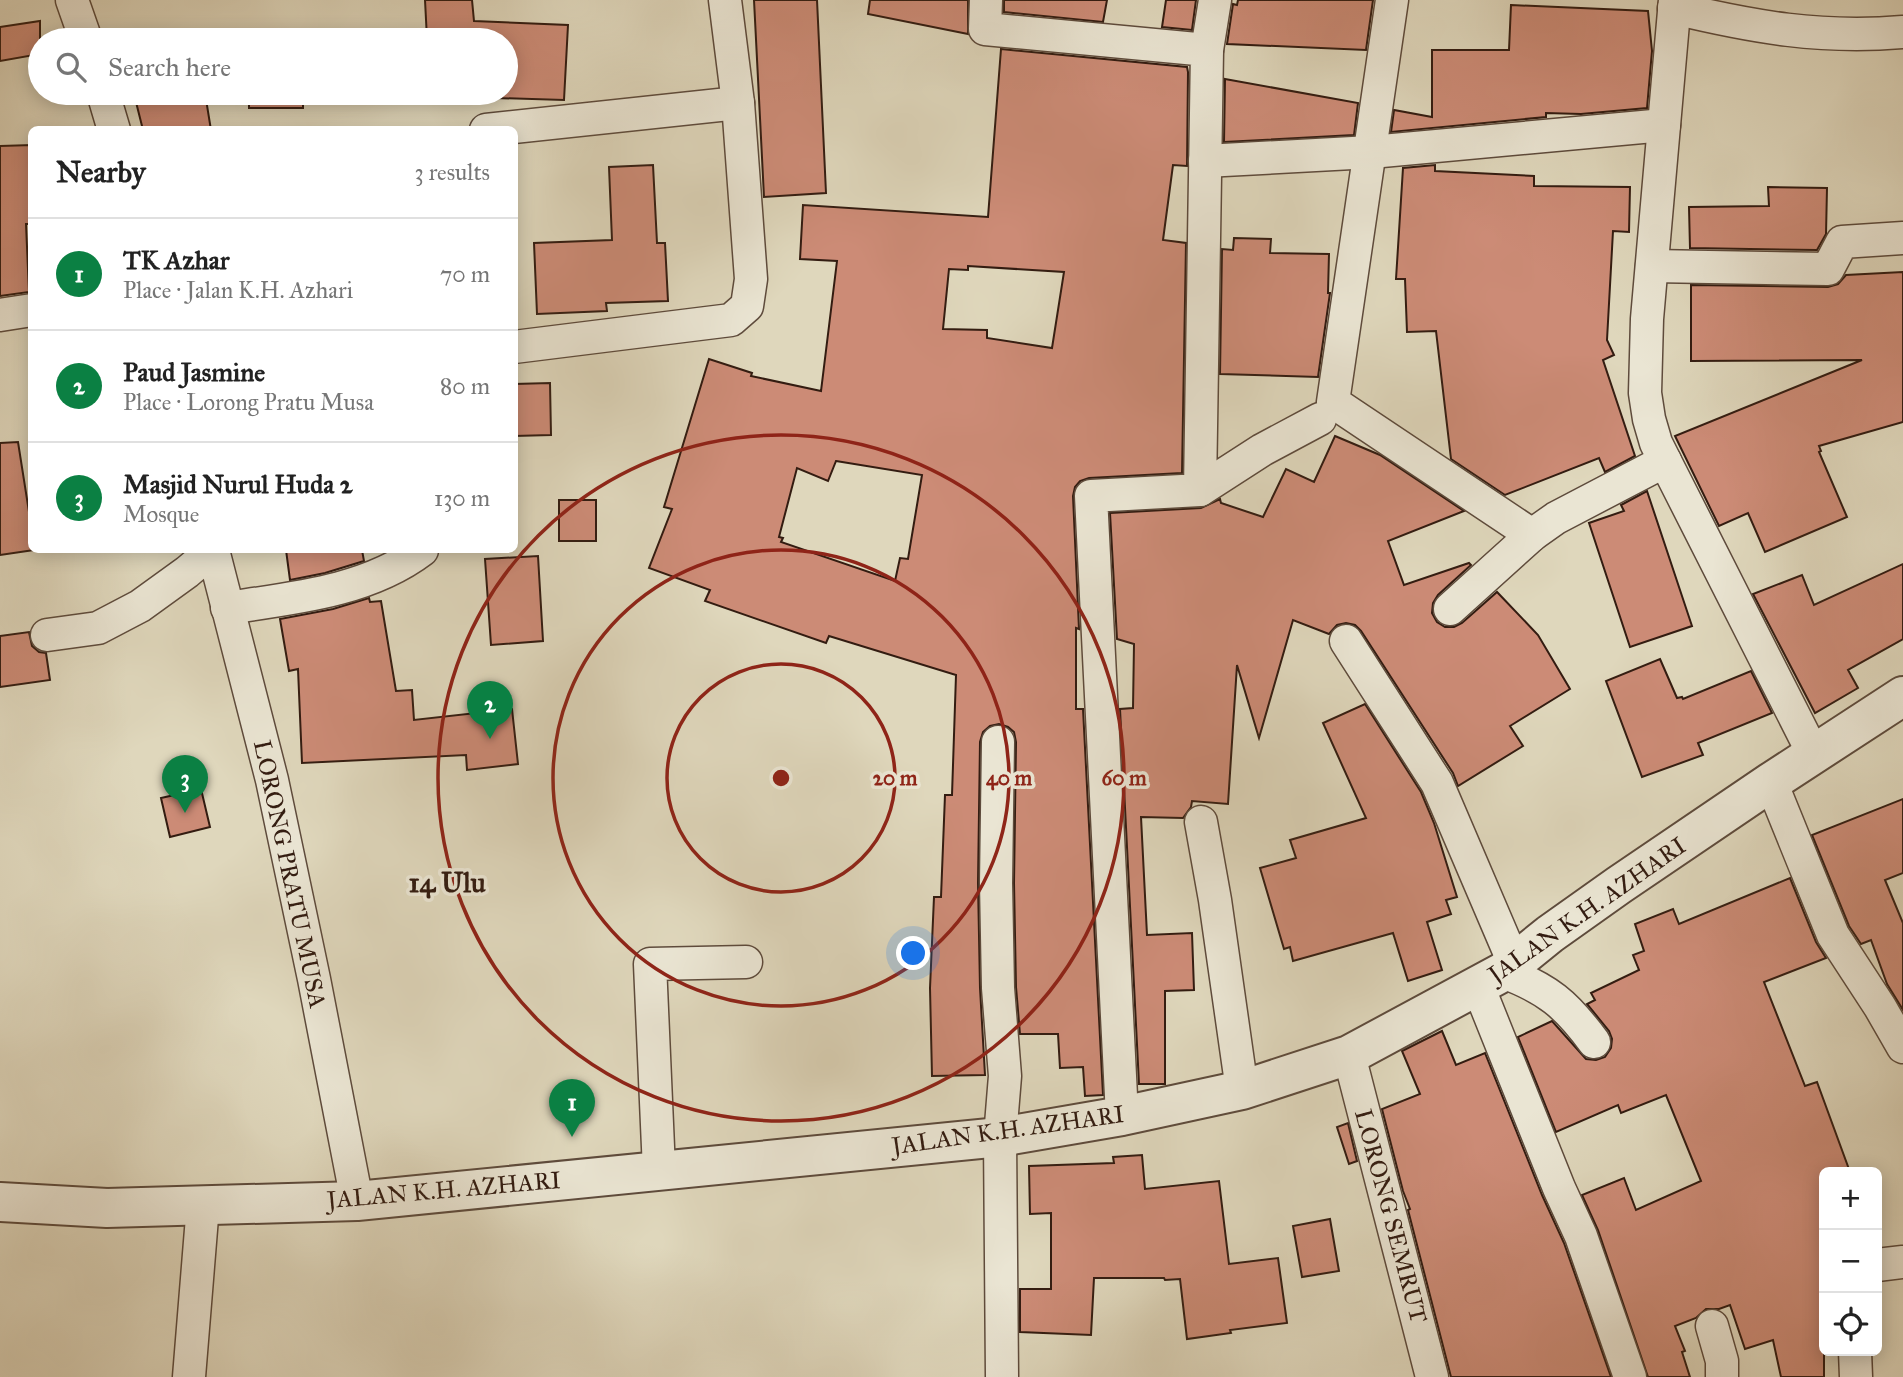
<!DOCTYPE html>
<meta charset="utf-8">
<style>
body{margin:0;font-family:"IM FELL Great Primer",serif;background:#f6f6f6;color:#222}
.controls{position:absolute;right:21px;bottom:21px;display:grid;overflow:hidden;border-radius:10px;box-shadow:0 4px 18px #0003}
.controls button{width:63px;height:63px;display:grid;place-items:center;padding:0;border:0;border-bottom:2px solid #e0e0e0;background:#fff;color:#222;font:35px sans-serif}
.you{position:absolute;left:914px;top:954px;width:24px;height:24px;margin:-18px;border:5px solid #fff;border-radius:50%;background:#1a73e8;box-shadow:0 0 0 10px #1a73e833}
.badge{display:grid;place-items:center;width:46px;height:46px;border-radius:50%;background:#0b8043;color:#fff;font-size:23px;font-weight:700}
.pin{position:absolute;translate:-50% -58px;filter:drop-shadow(0 2px 4px #0008)}
.pin::after{content:'';position:absolute;top:37px;width:24px;height:21px;background:inherit;clip-path:polygon(0 0,100% 0,50% 100%)}
.list{margin:0;padding:0;list-style:none}
h2{display:flex;justify-content:space-between;align-items:center;height:91px;margin:0;padding:0 28px;font-size:30px}
h2 small{font-size:23px;font-weight:400;color:#767676}
.list li{display:grid;grid-template-columns:46px 1fr auto;gap:21px;align-items:center;box-sizing:border-box;height:112px;padding:0 28px;border-top:2px solid #e0e0e0}
.list b{display:block;font-size:26px;white-space:nowrap}
.list p{margin:0;font-size:23px;white-space:nowrap;color:#767676}
.list em{font-size:23px;font-style:normal;color:#767676}
.icon{flex:none;width:38px;height:38px;fill:none;stroke:currentColor;stroke-width:2;stroke-linecap:round;stroke-linejoin:round}
.map{position:relative;flex:none;width:1903px;height:1377px;overflow:hidden}
.search{position:absolute;background:#fff;box-shadow:0 4px 18px #0003;left:28px;top:28px;width:490px;height:77px;display:flex;align-items:center;gap:18px;box-sizing:border-box;padding:0 24px;border-radius:38px;color:#767676;font-size:26px}
.panel{position:absolute;background:#fff;box-shadow:0 4px 18px #0003;left:28px;top:126px;width:490px;height:427px;border-radius:10px}
.map>svg:first-child{display:block}
.building{fill:#cc8b76;stroke:#331c11;stroke-width:2;fill-rule:evenodd}
.lines{fill:none;stroke-linecap:round;stroke-linejoin:round}
.minor-casing{stroke:#5e4b3c;stroke-width:35}
.tertiary-casing{stroke:#5e4b3c;stroke-width:42}
.minor{stroke:#eae5d3;stroke-width:32}
.tertiary{stroke:#eae5d3;stroke-width:38}
.ring{fill:none;stroke:#8f2418;stroke-width:3.5}
.labels{text-anchor:middle;stroke-width:7;stroke-linejoin:round;paint-order:stroke}
.street-label{font-size:24px;fill:#331c11;stroke:#eae5d3}
.quarter-label{font-size:28px;font-weight:bold;fill:#331c11;stroke:#eae5d3}
.centre{fill:#8f2418;stroke:#eae5d3;stroke-width:3.5}
.ring-label{font-size:21px;text-anchor:middle;font-weight:bold;fill:#8f2418;stroke:#eae5d3;stroke-width:7;stroke-linejoin:round;paint-order:stroke}
</style>
<div class="map">
<svg width="1903" height="1377" viewBox="0 0 1903 1377">
<rect width="100%" height="100%" fill="#dfd7bc"/>
<filter id="stains"><feTurbulence type="fractalNoise" baseFrequency=".00286" numOctaves="4"/><feColorMatrix values="0 0 0 0 .2 0 0 0 0 .09 0 0 0 0 .02 0 0 0 .5 -.17"/></filter>
<radialGradient id="worn" r=".72"><stop offset=".6" stop-color="#630" stop-opacity="0"/><stop offset="1" stop-color="#630" stop-opacity=".3"/></radialGradient>
<!-- building -->
<g class="building">
<path d="M425,0H472L474,21L568,25L564,100L461,97V102L424,101V97L341,98V104H303V108H249V93H506V40H343L427,39Z"/>
<path d="M754,0H817L826,193L764,197Z"/>
<path d="M870,0H968V34L868,14Z"/>
<path d="M1004,0H1107L1103,22L1004,12Z"/>
<path d="M1166,0H1196L1192,30L1162,27Z"/>
<path d="M1238,0H1373L1366,50L1227,44L1233,4L1237,5Z"/>
<path d="M1511,5L1648,11L1652,51L1647,108L1581,114L1546,113V117L1391,132L1394,110L1432,117V50H1509Z"/>
<path d="M40,21V54L0,61V27Z"/>
<path d="M1001,49L1187,67L1188,72L1187,166L1173,165L1163,240L1186,243L1182,473L1089,478L1080,481L1075,487L1073,496L1079,629L1076,628V709H1083L1103,1095L1085,1096L1083,1067L1060,1068L1058,1034H1020L1016,987L1014,883L1016,742L1014,732L1008,727L999,724L990,726L983,732L980,742L978,883L980,988L985,1075L932,1076L930,988L934,897H941L945,795H952L956,675L829,636L826,643L705,601L710,590L649,568L672,509L664,507L709,359L752,373L751,376L821,391L837,261L800,259L803,205L988,217ZM968,266L1064,272L1052,348L987,338V330L943,329L949,269L968,270ZM836,461L922,475L908,559L900,558L895,581L781,542L783,538L779,537L797,468L828,481Z"/>
<path d="M1225,79L1358,103L1354,135L1224,142Z"/>
<path d="M122,93H205L211,130H143L135,98L124,101Z"/>
<path d="M32,145V224H26L29,292L0,296V146Z"/>
<path d="M653,165L657,243H665L668,301L606,303L607,311L537,314L534,243L612,240L609,167Z"/>
<path d="M1435,165V171L1534,176V186L1630,187L1629,232L1613,231L1607,340L1614,355L1603,360L1635,456L1605,472L1599,458L1505,495L1451,459L1436,331L1407,332L1405,279H1396L1403,168Z"/>
<path d="M1768,187L1827,188L1826,234L1817,250L1690,248L1689,207L1769,206Z"/>
<path d="M1234,238L1271,239L1270,253L1329,254L1328,293H1330L1318,377L1220,374L1222,249L1233,250Z"/>
<path d="M1903,272V422L1819,446L1821,451L1819,452L1847,517L1765,552L1748,513L1719,526L1675,436L1862,360L1691,361V285L1828,287L1838,284L1846,275Z"/>
<path d="M550,383L551,435L514,436V384Z"/>
<path d="M1335,436L1380,455L1464,511L1388,541L1404,585L1469,563L1471,565L1438,595L1433,603L1432,613L1437,622L1445,627H1454L1462,623L1497,592L1538,635L1570,689L1510,726L1523,746L1458,786L1453,773L1361,631L1355,625L1346,623L1337,625L1329,634L1293,620L1259,738L1237,665L1228,804L1192,801L1191,807L1183,818L1141,817L1147,935L1192,933L1194,990L1165,991V1084H1139L1120,709L1133,708L1134,644L1117,639L1110,513L1201,508L1220,499L1221,503L1263,517L1286,469L1314,482Z"/>
<path d="M18,442L32,531V550H34L0,555V443Z"/>
<path d="M1647,491L1692,626L1630,647L1589,523L1624,511L1621,505Z"/>
<rect x="559" y="500" width="37" height="41"/>
<path d="M286,550H362L364,561L325,573L290,580Z"/>
<path d="M538,556L543,641L491,645L485,559Z"/>
<path d="M1903,564V639L1848,670L1858,688L1815,713L1753,594L1802,575L1814,605Z"/>
<path d="M369,598L370,602L381,601L396,691L412,690L414,720L512,709L518,764L467,770L466,755L302,763L298,669L289,671L280,619L333,609Z"/>
<path d="M29,632L32,646L39,652L46,653L50,680L0,687V636Z"/>
<path d="M1660,659L1677,698L1682,697L1683,699L1751,671L1772,713L1698,743L1703,755L1642,777L1606,681Z"/>
<path d="M1365,704L1421,792L1434,823L1457,897L1446,900L1451,914L1427,922L1442,970L1408,981L1393,933L1293,961L1290,947L1284,949L1260,868L1296,858L1290,840L1366,818L1323,723Z"/>
<path d="M201,789L210,827L170,837L161,798Z"/>
<path d="M1903,799V873L1885,880L1903,923V1010L1887,984L1871,940L1861,944L1849,926L1812,835Z"/>
<path d="M1790,878L1816,942L1826,958L1764,982L1805,1086L1817,1082L1850,1172H1824V1377H1781L1773,1340L1745,1349L1730,1305L1719,1309H1706L1696,1318L1675,1326L1685,1351L1682,1352L1690,1377H1648L1598,1230L1582,1195L1624,1178L1636,1210L1701,1181L1666,1095L1621,1113L1618,1105L1556,1132L1518,1037L1552,1021L1586,1059L1596,1060L1605,1057L1611,1048L1612,1039L1609,1031L1587,1004L1595,1000L1591,993L1639,970L1633,955L1644,951L1635,924L1673,909L1679,924Z"/>
<path d="M1442,1031L1456,1065L1485,1053L1542,1195L1564,1243L1611,1377H1451L1408,1210L1410,1209L1403,1191L1382,1109L1420,1094L1402,1051Z"/>
<path d="M1348,1123L1357,1161L1349,1164L1337,1127Z"/>
<path d="M1142,1155L1145,1189L1219,1181L1229,1264L1278,1258L1287,1323L1230,1330L1231,1333L1187,1339L1180,1279L1165,1280L1164,1278H1094L1091,1335L1020,1332V1289H1051V1213L1030,1214L1029,1166L1114,1163L1113,1157Z"/>
<path d="M1330,1219L1339,1271L1302,1277L1293,1226Z"/>
</g>
<g class="lines">
<!-- minor casing -->
<g class="minor-casing">
<g id="minor">
<path d="M72,0L86,40"/>
<path d="M986,0L985,29L1207,50L1200,490L1091,496L1122,1116"/>
<path d="M1392,0L1333,402L1532,535"/>
<path d="M1675,0L1647,319L1645,393L1649,419L1656,443L1665,461L1814,755"/>
<path d="M1674,8C1753,27 1821,39 1903,32"/>
<path d="M1207,50L1215,0"/>
<path d="M103,93L114,130"/>
<path d="M486,130L738,103"/>
<path d="M1205,161L1371,152L1664,125"/>
<path d="M1652,266L1828,269L1842,242L1903,238"/>
<path d="M0,315L32,310"/>
<path d="M514,347L731,320L747,306L751,279L738,103L725,0"/>
<path d="M1200,490L1262,450L1320,419"/>
<path d="M227,608C294,598 368,591 422,550"/>
<path d="M1450,609L1532,535L1556,518L1665,461"/>
<path d="M47,635L98,628L140,606L187,572L213,550L272,780L314,979L357,1201"/>
<path d="M1346,641L1437,783L1514,963"/>
<path d="M998,742L996,883L998,988L1005,1076L1000,1137L1002,1377"/>
<path d="M1771,782L1833,935L1880,1007L1903,1047"/>
<path d="M1201,822L1215,900L1242,1090"/>
<path d="M1503,972C1548,989 1566,1004 1594,1042"/>
<path d="M1478,986L1559,1188L1581,1236L1630,1377"/>
<path d="M1349,1055L1432,1377"/>
<path d="M659,1170L650,964L746,962"/>
<path d="M1877,1265L1903,1262"/>
<path d="M1712,1326L1722,1361V1377"/>
<path d="M1855,1351L1856,1377"/>
<path d="M189,1377L203,1205"/>
</g>
</g>
<!-- tertiary casing -->
<g class="tertiary-casing">
<path id="tertiary" d="M0,1202L107,1208L357,1201L1000,1137L1122,1116L1242,1090L1349,1055L1503,972L1550,934L1619,885L1771,782L1903,696"/>
</g>
<!-- minor -->
<use href="#minor" class="minor"/>
<!-- tertiary -->
<use href="#tertiary" class="tertiary"/>
</g>
<!-- distance rings -->
<g class="ring">
<circle cx="781" cy="778" r="114"/>
<circle cx="781" cy="778" r="228"/>
<circle cx="781" cy="778" r="343"/>
</g>
<g class="labels">
<!-- street labels -->
<g class="street-label">
<text transform="translate(290 874) rotate(78)" y="8">LORONG PRATU MUSA</text>
<text transform="translate(1587 910) rotate(-35)" y="8">JALAN K.H. AZHARI</text>
<text transform="translate(1008 1130) rotate(-8)" y="8">JALAN K.H. AZHARI</text>
<text transform="translate(444 1190) rotate(-5)" y="8">JALAN K.H. AZHARI</text>
<text transform="translate(1391 1216) rotate(75)" y="8">LORONG SEMRUT</text>
</g>
<!-- quarter labels -->
<g class="quarter-label">
<text x="447" y="892">14 Ulu</text>
</g>
</g>
<circle cx="781" cy="778" r="10" class="centre"/>
<g class="ring-label">
<text x="895" y="785">20 m</text>
<text x="1009" y="785">40 m</text>
<text x="1124" y="785">60 m</text>
</g>
<rect width="100%" height="100%" filter="url(#stains)"/>
<rect width="100%" height="100%" fill="url(#worn)"/>
</svg>
<div class="controls">
<button>+</button>
<button>−</button>
<button><svg class="icon" aria-label="locate" viewBox="0 0 24 24"><circle cx="12" cy="12" r="6"/><path d="M12 2v4M12 18v4M2 12h4M18 12h4"/></svg></button>
</div>
<div class="you"></div>
<div class="pin badge" style="left:572px;top:1137px">1</div>
<div class="pin badge" style="left:490px;top:739px">2</div>
<div class="pin badge" style="left:185px;top:813px">3</div>
<div class="search"><svg class="icon" aria-label="search" viewBox="0 0 24 24"><circle cx="10" cy="10" r="6"/><path d="M15 15l6 6"/></svg>Search here</div>
<section class="panel">
<h2>Nearby<small>3 results</small></h2>
<ul class="list">
<li><span class="badge">1</span><div><b>TK Azhar</b><p>Place · Jalan K.H. Azhari</p></div><em>70 m</em></li>
<li><span class="badge">2</span><div><b>Paud Jasmine</b><p>Place · Lorong Pratu Musa</p></div><em>80 m</em></li>
<li><span class="badge">3</span><div><b>Masjid Nurul Huda 2</b><p>Mosque</p></div><em>130 m</em></li>
</ul>
</section>
</div>
